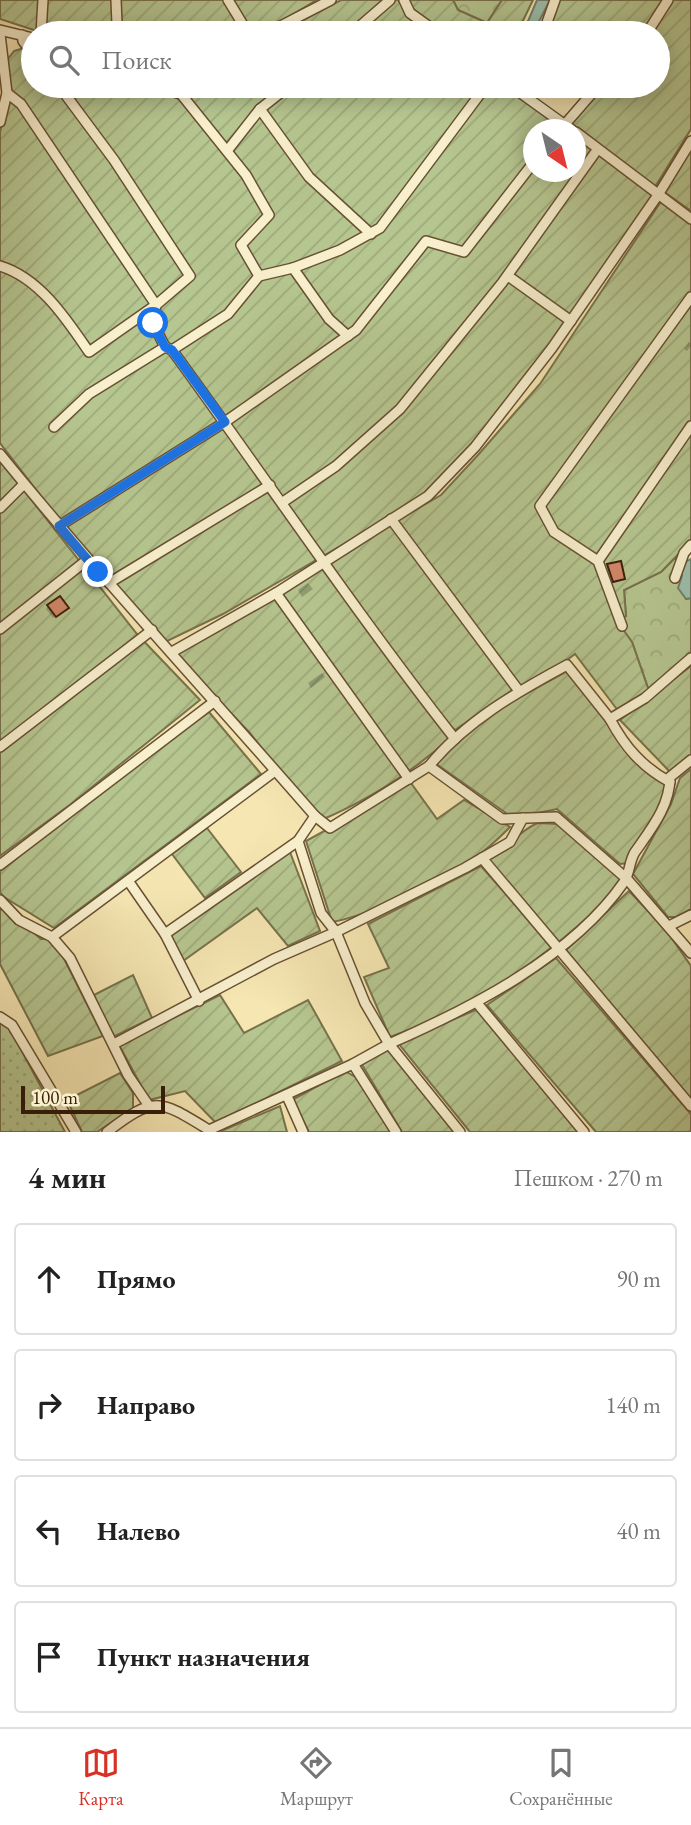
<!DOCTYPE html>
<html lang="ru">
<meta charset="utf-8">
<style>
body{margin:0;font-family:"EB Garamond",serif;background:#f6f6f6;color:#222}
.compass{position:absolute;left:523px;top:119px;width:63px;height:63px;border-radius:50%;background:#fff;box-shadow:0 4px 18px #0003;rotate:145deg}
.scale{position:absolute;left:21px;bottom:18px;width:144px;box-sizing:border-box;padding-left:7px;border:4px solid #391e09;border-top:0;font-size:19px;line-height:24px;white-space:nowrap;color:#391e09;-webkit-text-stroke:5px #f8efcd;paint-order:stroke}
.stop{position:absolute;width:21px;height:21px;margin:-16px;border:5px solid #1a73e8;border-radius:50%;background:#fff}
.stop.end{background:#1a73e8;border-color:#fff;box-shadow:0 2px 7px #0008}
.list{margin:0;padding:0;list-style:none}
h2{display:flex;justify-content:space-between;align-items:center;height:91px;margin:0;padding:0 28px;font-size:30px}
h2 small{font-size:23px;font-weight:400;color:#767676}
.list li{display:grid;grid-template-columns:46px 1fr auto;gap:21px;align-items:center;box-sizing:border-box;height:112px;margin:0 14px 14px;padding:0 14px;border:2px solid #e0e0e0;border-radius:7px}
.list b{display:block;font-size:26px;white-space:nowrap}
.list em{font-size:23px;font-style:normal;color:#767676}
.icon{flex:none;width:38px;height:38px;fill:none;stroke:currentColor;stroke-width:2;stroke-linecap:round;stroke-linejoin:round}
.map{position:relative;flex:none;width:691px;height:1132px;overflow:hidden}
.search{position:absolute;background:#fff;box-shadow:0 4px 18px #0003;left:21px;right:21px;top:21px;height:77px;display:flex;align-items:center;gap:18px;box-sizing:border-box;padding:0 24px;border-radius:38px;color:#767676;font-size:26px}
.sheet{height:595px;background:#fff}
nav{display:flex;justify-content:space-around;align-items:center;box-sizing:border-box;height:98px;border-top:2px solid #e0e0e0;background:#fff;font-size:19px;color:#767676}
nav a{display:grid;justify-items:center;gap:4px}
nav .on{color:#d93025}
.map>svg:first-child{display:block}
.grass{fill:url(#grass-dots);stroke:#78724c;stroke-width:2}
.forest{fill:url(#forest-crowns);stroke:#78724c;stroke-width:2}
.garden{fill:url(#garden-furrows);stroke:#78724c;stroke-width:2}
.water{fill:#9cc0ad;stroke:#747f6b;stroke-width:2}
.shadow{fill:#0003}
.building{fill:#d2876a;stroke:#391e09;stroke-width:2}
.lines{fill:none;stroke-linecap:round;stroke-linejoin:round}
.minor-casing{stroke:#685033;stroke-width:12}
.minor{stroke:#f8efcd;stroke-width:9}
.route{stroke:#1a73e8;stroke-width:9}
</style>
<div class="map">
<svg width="691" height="1132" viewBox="0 0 691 1132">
<defs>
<pattern id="grass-dots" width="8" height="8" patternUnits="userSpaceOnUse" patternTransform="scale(1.75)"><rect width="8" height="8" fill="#b6c690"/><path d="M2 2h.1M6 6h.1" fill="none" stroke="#9daa7b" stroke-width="1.8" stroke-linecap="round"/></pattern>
<pattern id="forest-crowns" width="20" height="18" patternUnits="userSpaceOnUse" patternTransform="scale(1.75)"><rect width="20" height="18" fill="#b6c690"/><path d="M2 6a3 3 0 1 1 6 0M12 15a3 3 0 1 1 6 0" fill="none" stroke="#9daa7b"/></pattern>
<pattern id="garden-furrows" width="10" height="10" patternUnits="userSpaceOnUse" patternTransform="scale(1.75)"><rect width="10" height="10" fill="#b6c690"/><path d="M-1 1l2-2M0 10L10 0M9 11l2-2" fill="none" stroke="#9daa7b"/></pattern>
</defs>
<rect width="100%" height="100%" fill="#f5e6b2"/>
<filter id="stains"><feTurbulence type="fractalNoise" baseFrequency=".00286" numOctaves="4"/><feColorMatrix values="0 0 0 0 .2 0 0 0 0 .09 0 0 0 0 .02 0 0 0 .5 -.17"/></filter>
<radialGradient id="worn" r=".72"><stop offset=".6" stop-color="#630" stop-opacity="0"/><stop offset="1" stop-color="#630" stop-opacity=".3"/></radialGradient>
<!-- grass -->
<path class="grass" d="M0,1023L9,1027L65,1132H0Z"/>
<!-- forest -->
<g class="forest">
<path d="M453,0H502L487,23L458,10Z"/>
<path d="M675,558L681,564L686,599L691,598V656L649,691L632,642L616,621L626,616L624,590L661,572Z"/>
</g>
<!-- garden -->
<g class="garden">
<path d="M0,0H317L261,33H162L114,25L110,33H43L0,19Z"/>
<path d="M341,0H398L427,33H279Z"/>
<path d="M410,0H453L458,10L487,23L502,0H533L517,33H442L410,6Z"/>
<path d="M559,0H691V129L655,187L564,118L588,94L578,86H658V33H548Z"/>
<path d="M33,45V86H143L185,101L201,86H502L565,129L534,130V172H576V137L655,195L534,379L434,492L223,614L165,642L105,579L0,443V132L8,100L7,60L14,51Z"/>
<path d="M691,147V211L663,191Z"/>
<path d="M662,200L691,222V541L661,572L624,590L626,616L617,621L632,642L649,691L619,712L575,654L545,677L511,691L455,730L443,721L329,564L355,545L441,495L478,455L540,384Z"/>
<path d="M0,460L137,634L200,700L71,804L0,856Z"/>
<path d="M320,566L450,738C410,774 369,800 319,821L250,733L172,652Z"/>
<path d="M691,666V757L672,774L620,720Z"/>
<path d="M571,669L615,728L669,788L629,863L620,864L557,809L513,818L435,763L480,719Z"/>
<path d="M209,712L261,774L54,928L4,897L0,892V871L140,761Z"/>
<path d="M691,769V909L676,917H668L633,874L671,804L680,778Z"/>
<path d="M411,783L437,819L464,800L510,827C501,836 491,846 481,853C444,877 374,915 332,922L306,841Z"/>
<path d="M538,823L558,824L608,865L626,885L559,942L489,860C503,849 525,827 538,823Z"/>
<path d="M207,828L241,872L205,898L172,854Z"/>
<path d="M290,852L320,931L288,946L257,908L183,961L168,935Z"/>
<path d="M481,866L552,947L476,1005L390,1037L364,977L389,968L368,924Z"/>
<path d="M629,891L666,930L691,966V1101L566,950Z"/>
<path d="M4,908L41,939H54L103,1036L48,1056L0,964V910Z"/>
<path d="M556,958L691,1114V1132H596L487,1005Z"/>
<path d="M133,975L152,1018L113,1037L92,996Z"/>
<path d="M220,995L244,1033L308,1000L342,1061L216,1123L185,1091L149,1100L119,1045Z"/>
<path d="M478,1009L586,1132H470L398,1043Z"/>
<path d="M390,1047L460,1132H402L361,1063Z"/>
<path d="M345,1071L357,1078L392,1132H309L292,1100Z"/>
<path d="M120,1073L133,1093V1108L97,1132H82L67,1100Z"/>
<path d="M280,1106L287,1132H219Z"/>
</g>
<!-- water -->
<g class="water">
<path d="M537,0H550L533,33H523Z"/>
<path d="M691,559V598L686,599L678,588L682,576L681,564Z"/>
</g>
<!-- shadow -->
<g class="shadow">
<path d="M689,342L691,346L687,351L684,349Z"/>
<path d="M619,563L623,579L611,584L605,569Z"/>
<path d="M308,583L313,589L302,597L298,590Z"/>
<path d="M48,606L64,610L53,618L46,609Z"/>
<path d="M322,673L325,677L311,688L308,683Z"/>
</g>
<!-- building -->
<g class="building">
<path d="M621,561L625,579L613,582L607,564Z"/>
<path d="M60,596L69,608L56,617L47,605Z"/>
</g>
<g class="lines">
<!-- minor casing -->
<g class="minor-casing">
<g id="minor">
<path d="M228,0L248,33"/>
<path d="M404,0L410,13L438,33"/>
<path d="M545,28L555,0"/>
<path d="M0,30L33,38"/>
<path d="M41,33L43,0"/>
<path d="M113,33L117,24L116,0"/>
<path d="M267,33L331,0"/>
<path d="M352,33L390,0"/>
<path d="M647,33L668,0"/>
<path d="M0,34L7,93L0,122"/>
<path d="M22,35L23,41L33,54"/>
<path d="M155,86L181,94L192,86"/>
<path d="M511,86L572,130"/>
<path d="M7,93L21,104L156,305L153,323L165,347"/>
<path d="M181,94L246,175L269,215L241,245L259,276L293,268L340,250L380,228L486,86"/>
<path d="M260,109L309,177L371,234"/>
<path d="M560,130L593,92L608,86"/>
<path d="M576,132L691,219"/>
<path d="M227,151L260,109L289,86"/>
<path d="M0,266C40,278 67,320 89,352L156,305L190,276L114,160L59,86"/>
<path d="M293,268L329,319L348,336"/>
<path d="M508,276L571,321"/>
<path d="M172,350L228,314L259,276"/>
<path d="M54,427L89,394L165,347L172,350C267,480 356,613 455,739"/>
<path d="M0,454C101,578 210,695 315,816L298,841L321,913L336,932L365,1003L389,1044L353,1064L209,1130C160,1100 155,1095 107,1132"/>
<path d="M283,502L336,466L400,409L502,283L597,150"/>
<path d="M0,508L24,484"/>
<path d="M391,519L519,691"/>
<path d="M59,526L225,422L356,330L426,241L464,252L534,162"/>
<path d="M598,561L554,532L540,506L691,297"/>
<path d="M675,578L684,553L691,545"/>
<path d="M109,583L270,485"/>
<path d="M276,593L409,779"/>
<path d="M622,626L598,561L691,426"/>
<path d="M0,629L87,560"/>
<path d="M172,652L276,593L428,496L475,447L552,348L658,195L691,141"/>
<path d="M610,719C625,747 642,767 670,782"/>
<path d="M0,747L152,630"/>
<path d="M429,766C466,721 517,692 567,665L610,719L645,698L691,658"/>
<path d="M315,816L330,828L429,766L502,819L556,817L627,879L691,953"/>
<path d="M482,858L691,1106"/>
<path d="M0,865L215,701"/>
<path d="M129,882L165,934L298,841"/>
<path d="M0,900L19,920L52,937L70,958L128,1075L149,1106"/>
<path d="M669,926L691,915"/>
<path d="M165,934L199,1001"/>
<path d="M52,937L275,771"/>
<path d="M477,1003L584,1132"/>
<path d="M0,1017L12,1025L76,1132"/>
<path d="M114,1044L274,959L336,932L465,868L510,842L523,818"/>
<path d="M353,1064L396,1132"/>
<path d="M287,1096L303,1132"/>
<path d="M460,1132L389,1044C471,1008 572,957 624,882C630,873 629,861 635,852C651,829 670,806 670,777L691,760"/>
</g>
</g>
<!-- minor -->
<use href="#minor" class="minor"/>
</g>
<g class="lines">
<!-- route -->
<path class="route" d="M98,572L59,526L225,422L172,350L165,347L153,323"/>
</g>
<rect width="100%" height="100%" filter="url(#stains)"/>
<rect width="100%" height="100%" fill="url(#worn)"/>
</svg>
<svg class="compass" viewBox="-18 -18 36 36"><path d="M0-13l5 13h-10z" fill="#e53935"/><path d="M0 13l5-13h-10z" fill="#767676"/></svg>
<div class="scale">100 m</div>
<div class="stop" style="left:153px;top:323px"></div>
<div class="stop end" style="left:98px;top:572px"></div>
<div class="search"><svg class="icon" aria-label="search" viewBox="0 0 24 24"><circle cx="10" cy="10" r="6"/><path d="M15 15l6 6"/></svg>Поиск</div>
</div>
<section class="sheet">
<h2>4 мин<small>Пешком · 270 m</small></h2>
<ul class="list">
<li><svg class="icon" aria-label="ahead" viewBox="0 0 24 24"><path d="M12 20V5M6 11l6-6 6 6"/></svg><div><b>Прямо</b></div><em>90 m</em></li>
<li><svg class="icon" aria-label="right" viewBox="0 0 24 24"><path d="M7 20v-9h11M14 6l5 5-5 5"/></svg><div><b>Направо</b></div><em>140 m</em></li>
<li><svg class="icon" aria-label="left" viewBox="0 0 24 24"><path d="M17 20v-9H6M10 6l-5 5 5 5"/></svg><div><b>Налево</b></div><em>40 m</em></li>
<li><svg class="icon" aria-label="arrive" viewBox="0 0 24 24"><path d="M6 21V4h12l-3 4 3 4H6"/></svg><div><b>Пункт назначения</b></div></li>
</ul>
</section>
<nav>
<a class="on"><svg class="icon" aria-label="map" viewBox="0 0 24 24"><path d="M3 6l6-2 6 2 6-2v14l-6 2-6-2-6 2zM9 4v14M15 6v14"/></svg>Карта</a>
<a><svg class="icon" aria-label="directions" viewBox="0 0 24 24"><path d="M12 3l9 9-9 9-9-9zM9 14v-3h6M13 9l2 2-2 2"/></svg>Маршрут</a>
<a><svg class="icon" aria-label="saved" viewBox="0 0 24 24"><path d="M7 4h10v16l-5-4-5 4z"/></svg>Сохранённые</a>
</nav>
